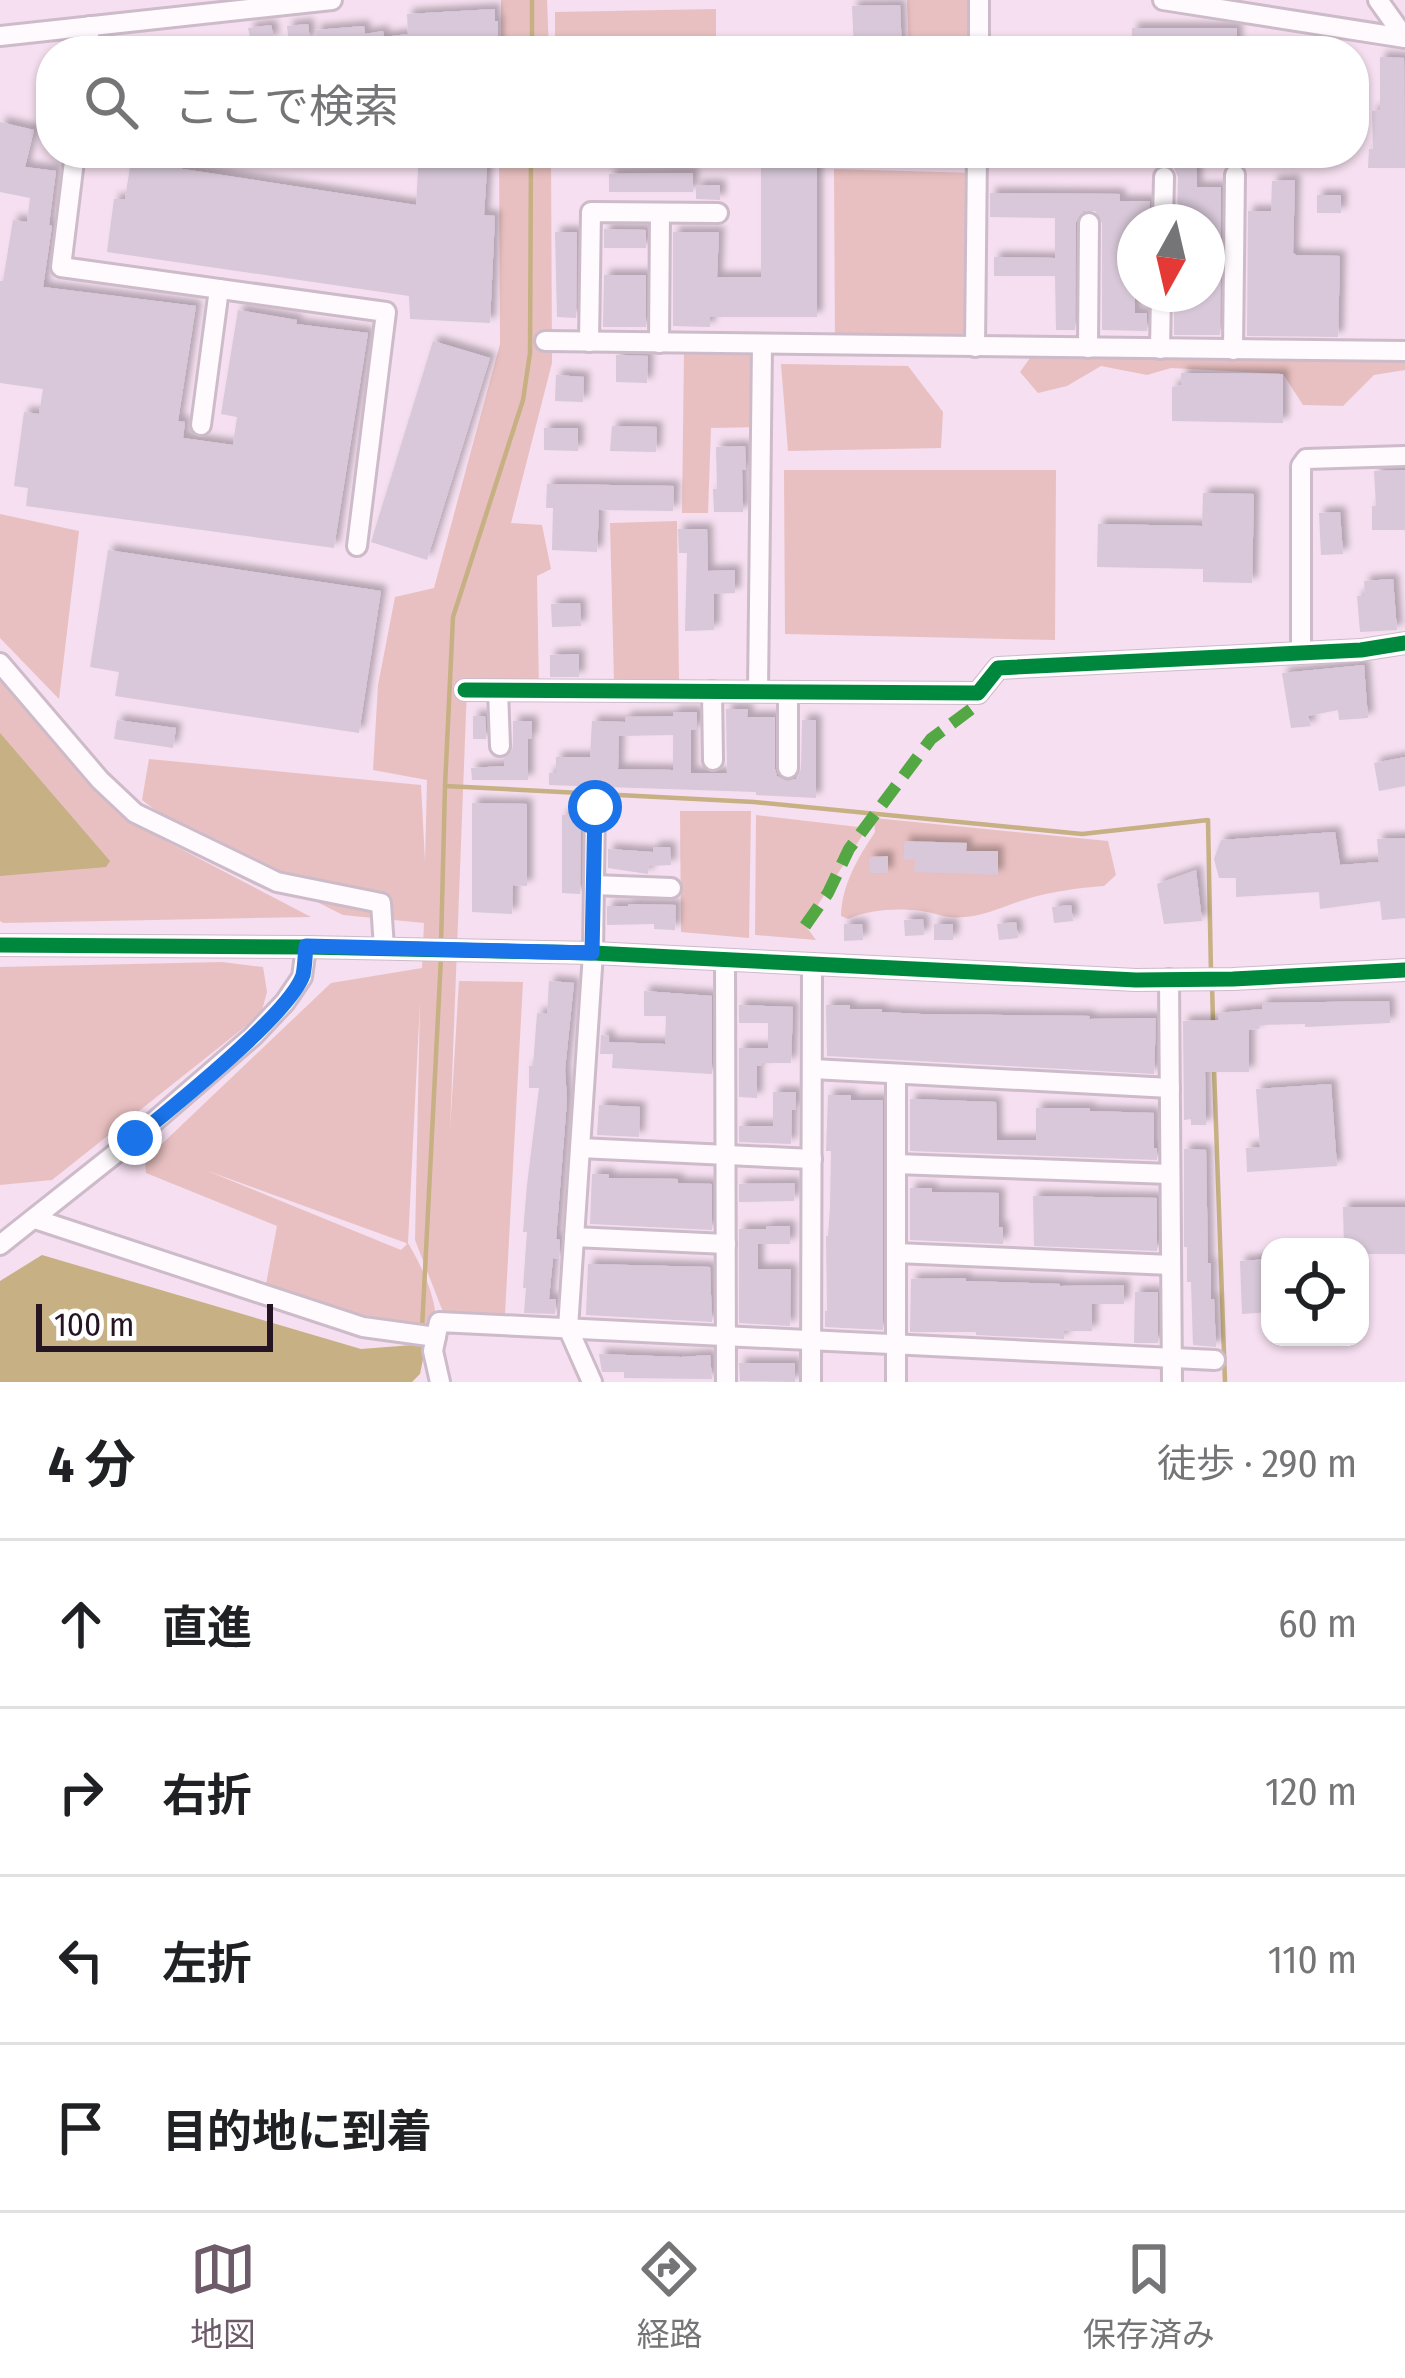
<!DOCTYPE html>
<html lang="ja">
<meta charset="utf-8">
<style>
body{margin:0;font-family:"Fira Sans Condensed","Noto Sans JP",sans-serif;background:#f6f6f6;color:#202124}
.controls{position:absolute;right:36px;bottom:36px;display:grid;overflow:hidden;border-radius:24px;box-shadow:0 3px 9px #0004}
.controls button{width:108px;height:108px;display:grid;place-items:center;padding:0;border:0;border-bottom:3px solid #e0e0e0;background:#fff;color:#202124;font:60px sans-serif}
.compass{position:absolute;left:1117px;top:204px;width:108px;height:108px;border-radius:50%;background:#fff;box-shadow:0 3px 9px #0004;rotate:188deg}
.scale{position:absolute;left:36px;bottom:30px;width:237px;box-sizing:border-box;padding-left:12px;border:6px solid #251422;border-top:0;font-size:33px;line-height:42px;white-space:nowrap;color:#251422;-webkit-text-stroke:9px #fff;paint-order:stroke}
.stop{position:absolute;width:36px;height:36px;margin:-27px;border:9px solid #1a73e8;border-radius:50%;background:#fff}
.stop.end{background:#1a73e8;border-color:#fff;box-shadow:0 3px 12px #0008}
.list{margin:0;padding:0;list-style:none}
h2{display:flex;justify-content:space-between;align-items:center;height:156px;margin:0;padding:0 48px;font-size:51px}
h2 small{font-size:39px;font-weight:400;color:#757577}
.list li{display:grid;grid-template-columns:78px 1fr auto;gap:36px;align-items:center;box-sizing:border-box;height:168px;padding:0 48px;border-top:3px solid #e0e0e0}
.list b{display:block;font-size:45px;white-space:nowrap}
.list em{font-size:39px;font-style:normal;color:#757577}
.icon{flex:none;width:66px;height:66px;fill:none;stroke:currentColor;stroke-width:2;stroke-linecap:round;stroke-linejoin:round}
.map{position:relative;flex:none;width:1405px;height:1382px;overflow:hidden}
.search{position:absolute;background:#fff;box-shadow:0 3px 9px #0004;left:36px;right:36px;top:36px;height:132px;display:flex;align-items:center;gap:30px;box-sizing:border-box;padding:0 42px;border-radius:48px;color:#757577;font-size:45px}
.sheet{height:828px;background:#fff}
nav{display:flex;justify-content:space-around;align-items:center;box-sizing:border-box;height:168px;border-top:3px solid #e0e0e0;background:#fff;font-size:33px;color:#757577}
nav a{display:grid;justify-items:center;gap:6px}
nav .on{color:#6e5b6a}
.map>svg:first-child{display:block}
.green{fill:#e9c0c1;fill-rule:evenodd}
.water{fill:#c6b084}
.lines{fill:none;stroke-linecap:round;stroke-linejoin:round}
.stream{stroke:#c6b084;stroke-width:4.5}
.building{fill:#d8c8d9;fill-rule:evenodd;filter:url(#shadow)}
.minor-casing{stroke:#cdbbca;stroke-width:24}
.minor{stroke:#fefafd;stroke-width:18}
.quiet{stroke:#53a843;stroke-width:12;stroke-dasharray:24 12;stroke-linecap:butt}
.cycleway-casing{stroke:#fff;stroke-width:22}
.cycleway{stroke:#00873e;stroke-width:15}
.route{stroke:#1a73e8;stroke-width:15}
</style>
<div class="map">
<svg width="1405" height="1382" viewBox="0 0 1405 1382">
<defs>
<filter id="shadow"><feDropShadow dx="5.5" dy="-5.5" stdDeviation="3" flood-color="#0004"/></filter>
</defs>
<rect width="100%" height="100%" fill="#f5dff0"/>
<!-- green -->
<g class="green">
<path d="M501,0H547L549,51H501Z"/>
<path d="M907,0H979V51H909Z"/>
<path d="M716,9V51H555V12Z"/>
<path d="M499,153H551L552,363L511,523L542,525L551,569L537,576L539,690L467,687L450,1131L459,981L523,982L505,1314L443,1312L415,1240L420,1002L408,1243C424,1270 436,1297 437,1329C380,1321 321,1305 266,1284L277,1226L146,1173L145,1160L331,983L422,968L424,923L343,915L267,877L167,819L142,800L149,759L421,785L425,861L427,780L373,770L378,685L395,597L434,588L500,344ZM205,1170L406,1243L407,1244L401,1250Z"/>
<path d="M557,153H717V158L558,161Z"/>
<path d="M834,169L977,173L975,347L835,346Z"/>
<path d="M1037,348L1405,357V370L1374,375L1343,406L1303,405L1283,374L1171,368L1147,375L1101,366L1067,386L1038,393L1020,372Z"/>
<path d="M758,350L761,427L711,428L708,513H682L684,351Z"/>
<path d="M781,364L908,366L943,412L941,448L788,451Z"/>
<path d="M784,470H1056L1055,640L785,634Z"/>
<path d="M0,514L79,531L59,699L0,638Z"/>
<path d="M677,521L679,680L614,681L610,523Z"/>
<path d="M0,675L135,825L311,917L3,923L0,921Z"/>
<path d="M680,811H751L749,938L681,932Z"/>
<path d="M756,815L867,828L805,925L816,940L755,935Z"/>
<path d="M874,818L1108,841L1116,875L1104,886C1078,888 1055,891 1030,898C1002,906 980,920 949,917C940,916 931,912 922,911C897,908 871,909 848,919L841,916C842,884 858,858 875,832Z"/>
<path d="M222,962L263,967L267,992L261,1014L52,1180L0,1185V967Z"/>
</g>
<!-- water -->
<g class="water">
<path d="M0,733L110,861L106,867L0,876Z"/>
<path d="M42,1255L361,1349L426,1344L420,1374L412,1382H0V1281Z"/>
</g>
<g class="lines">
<!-- stream -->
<g class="stream">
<path d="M532,0V51"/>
<path d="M445,786L754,802L1082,834L1208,820L1211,973"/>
<path d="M441,945L445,786L453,617L523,400L530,353L531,153"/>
<path d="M1212,984L1213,1021"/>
<path d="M1214,1068L1225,1382"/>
<path d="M422,1329L441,957"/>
</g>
</g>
<!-- building -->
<g class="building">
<path d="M900,5L902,51H854L852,6Z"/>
<path d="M495,9V21H498V51H370V47L345,50V42L317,45L315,30L364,26L365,34L383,31L384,37L408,34L407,14Z"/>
<path d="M308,24L310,41L289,44L287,26Z"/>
<path d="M271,25L274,39L251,42L248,28Z"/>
<rect x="1132" y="28" width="105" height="23"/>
<path d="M1380,57L1404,58L1405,168H1368L1369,149H1373L1372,111L1380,110Z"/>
<path d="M0,122L34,130L25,167L56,171L49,225L52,226L43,287L196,306L178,421L185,422L183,438L233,445L237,417L221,414L238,310L297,320L296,324L368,333L334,548L26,506L28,488L14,486L24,412L39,414L43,389L0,383V281H3L13,220L27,222L30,198L0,192Z"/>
<path d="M419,153H488L484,215L495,216L490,323L410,319L409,296L107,252L114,199H125L131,161L416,205Z"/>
<path d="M761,153H817V317H710V327L673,326V232H719L717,277H761Z"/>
<path d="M1174,153H1196L1197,187H1221L1220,335H1174V294H1207V222H1177L1178,177L1174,168Z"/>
<path d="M669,173H693V192H609V174Z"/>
<path d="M1295,180L1293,253L1296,255L1340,256L1338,337L1247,336L1248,211H1271L1272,181Z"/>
<path d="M696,185H720V200L696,199Z"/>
<path d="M990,193L1120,194V201H1150V222H1135V249H1126V273H1135V313H1147V331L1102,330V223L1095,211H1083L1076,222L1075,330H1056L1055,276H994V257L1055,258V218L990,217Z"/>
<rect x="1317" y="195" width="24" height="18"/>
<path d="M604,229L646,230V248H604Z"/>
<path d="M555,232H577L576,318L557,317Z"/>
<path d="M604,275H646V327H603Z"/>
<path d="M433,341L490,358L427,560L371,542Z"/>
<path d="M616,355L648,356L647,383L616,382Z"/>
<path d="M1181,373L1283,374V423L1172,421V387L1181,385Z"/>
<path d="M556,375L584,377L583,402L555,401Z"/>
<path d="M612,426L657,427L656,452L610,451Z"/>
<path d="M544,428H578V451L544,450Z"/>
<path d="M745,446L746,470H742L743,512H714L713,489H717L716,447Z"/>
<path d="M1405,470V530H1372V506H1376L1374,471Z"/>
<path d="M547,484L674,486L673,511L599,510L597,552L552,550L553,508H546Z"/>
<path d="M1203,493L1254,494L1252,583L1203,582V569L1097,567L1098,524L1202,526Z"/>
<path d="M1340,512L1343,554L1321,555L1319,513Z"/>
<path d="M678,529H707L708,571L735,570V593L714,594V630L685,631L687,553H679Z"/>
<path d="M108,550L381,591L359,733L115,696L119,672L90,667Z"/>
<path d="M1393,579L1397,630L1360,632L1357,596H1365L1364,581Z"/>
<path d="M580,603L581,626L552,627L551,604Z"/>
<path d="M579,654V677H550V655Z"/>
<path d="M1364,665L1368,718L1339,720L1338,710L1308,716L1311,726L1291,728L1282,673Z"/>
<path d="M726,709H748L747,717H775V769L777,776L787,781L796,779L801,769L802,720H816V798L756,795V792L549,785V773H556V757H590L592,721L625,722V717L673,716V712H697V730H691V773H727ZM673,735V770L618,769L619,736Z"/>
<path d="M473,716H485L486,739H473Z"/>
<path d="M117,720L176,728L173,748L114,739Z"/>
<path d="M513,721H532V739H528V780H472L471,768L504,766V758L511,753L513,747Z"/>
<path d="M1405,757V786L1379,791L1374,763Z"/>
<path d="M472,803L527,804V886L513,885L512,914L472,912Z"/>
<path d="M562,815H581L580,894L562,893Z"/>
<path d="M1335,832L1340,865L1379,862L1377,839L1405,838V918L1382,920L1380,901L1320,909L1319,892L1236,897V878H1219L1214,859L1221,840Z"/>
<path d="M904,841L967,843L966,851H998V875L914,872L915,860L904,859Z"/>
<path d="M653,847H670L671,865L649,866L648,874L608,868V849L653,852Z"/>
<path d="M888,856V873H870L869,857Z"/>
<path d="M1196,870L1202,921L1164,924L1157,884Z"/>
<path d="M628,904L676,905L675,930L654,929V924L607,925V906H628Z"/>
<path d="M1071,905L1073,921L1054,923L1052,907Z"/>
<path d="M923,919L924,935L905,936L904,920Z"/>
<path d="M1016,922L1018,938L999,940L997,924Z"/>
<path d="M844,924H862L863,940L844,941Z"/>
<rect x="934" y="924" width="19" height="16"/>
<path d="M549,981L574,983L565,1070L567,1100L556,1239L560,1240L559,1259L553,1258L549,1299H556L555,1314L524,1313L526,1288H523L527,1232H523L527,1185L539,1088H529V1066H533L537,1013L547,1014Z"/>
<path d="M644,991L712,996V1074L612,1068L613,1054H600L601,1035L609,1036V1042L665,1044L666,1016H644Z"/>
<path d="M1389,1001L1390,1023L1305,1027V1024L1259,1025V1029L1249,1030V1072H1205L1206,1125H1191V1119L1184,1120L1183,1021L1219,1020L1218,1013L1262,1009V1003Z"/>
<path d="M739,1005L793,1007L791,1063H762V1066H757V1098L739,1097V1048H768V1023H739Z"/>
<path d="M826,1005H850V1009H882V1012L921,1014L1090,1016L1089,1019L1156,1018L1154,1074L827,1056Z"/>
<path d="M1331,1084L1337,1166L1247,1172L1246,1148L1260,1147L1256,1089Z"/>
<path d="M773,1092H796V1110H792L791,1144L739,1142V1126H773Z"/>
<path d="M828,1095H851V1100H883V1330L825,1327V1311H827L826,1236H828L830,1207L831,1151H826Z"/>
<path d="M910,1099L996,1102L997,1140H1036V1108H1090V1111L1154,1113V1148H1157V1160L910,1151Z"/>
<path d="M599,1105L640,1107L639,1137L597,1135Z"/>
<path d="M1184,1149L1206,1150L1208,1263H1211V1299H1214L1216,1347L1193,1345L1191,1282H1187V1247H1184Z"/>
<path d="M592,1174H609V1178L678,1179V1183L712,1184V1230L590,1224Z"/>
<path d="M795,1183L794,1201L739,1202V1184Z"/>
<path d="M910,1188H932V1192L999,1193V1227H1003V1244L910,1240Z"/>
<path d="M1033,1196L1157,1198V1251L1034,1246Z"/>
<path d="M1343,1207H1405V1254H1360V1247H1344Z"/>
<path d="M766,1226H790V1244H758V1269H791L790,1326L739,1323V1229H766Z"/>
<path d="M1270,1259V1312L1242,1314L1240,1261Z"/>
<path d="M588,1264L710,1267L712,1322L586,1315Z"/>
<path d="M966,1278V1281L1060,1284V1286L1124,1285V1304H1092V1331H1064V1339L976,1335V1332H910L911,1279Z"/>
<path d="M1135,1292H1158V1343H1134Z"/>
<path d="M599,1354L681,1357L710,1355L712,1379L624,1378V1372H602Z"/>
<path d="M739,1363H795V1382L740,1381Z"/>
</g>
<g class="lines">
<!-- minor casing -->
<g class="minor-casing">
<g id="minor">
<path d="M1163,0L1405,38"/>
<path d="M1378,0L1405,38"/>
<path d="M0,36L332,0"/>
<path d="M87,51L90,26"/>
<path d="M979,51V0"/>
<path d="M75,153L61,267L386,312L357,546"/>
<path d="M1163,222L1164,177"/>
<path d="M545,341L1405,351"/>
<path d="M589,342L591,212L718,213"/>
<path d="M659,343L660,213"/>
<path d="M975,347L977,153"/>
<path d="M1088,348L1089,223"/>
<path d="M1160,349L1161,294"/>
<path d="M1233,350L1235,175"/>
<path d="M201,425L219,289"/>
<path d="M1301,653V466L1306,459L1405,456"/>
<path d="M0,663L100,780L135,813L277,882L381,903L384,948"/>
<path d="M465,690L978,693L998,668L1361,650L1405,643"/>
<path d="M498,690L500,746"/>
<path d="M712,691L713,760"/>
<path d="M758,691L762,345"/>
<path d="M788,768V692"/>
<path d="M594,885L671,888"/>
<path d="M0,945L306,947L593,953L1136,980L1233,979L1405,970"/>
<path d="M725,960L726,1382"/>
<path d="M1169,979L1172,1382"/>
<path d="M813,1069L1170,1088"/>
<path d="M580,1148L812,1159"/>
<path d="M896,1164L1170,1174"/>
<path d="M35,1219L363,1327L436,1337"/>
<path d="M574,1237L726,1244"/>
<path d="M0,1245L135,1138L253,1036L285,1002L302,977L306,947"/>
<path d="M896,1253L1171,1265"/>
<path d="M440,1382L433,1351L439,1322L1215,1360"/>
<path d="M592,1382L568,1328L593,953L595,807"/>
<path d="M811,1382L812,964"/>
<path d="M896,1382V1074"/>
</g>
</g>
<!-- minor -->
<use href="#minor" class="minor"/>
<!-- quiet -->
<path class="quiet" d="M805,926L828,893L849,849L893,790L931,739L974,707L978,693"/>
<!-- cycleway casing -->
<g class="cycleway-casing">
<g id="cycleway">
<path d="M465,690L978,693L998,668L1361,650L1405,643"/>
<path d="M0,945L306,947L593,953L1136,980L1233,979L1405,970"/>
</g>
</g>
<!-- cycleway -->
<use href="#cycleway" class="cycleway"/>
</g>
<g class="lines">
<!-- route -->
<path class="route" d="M135,1138C171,1108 290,1014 303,975C305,966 305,955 306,946L592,953L595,807"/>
</g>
</svg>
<div class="controls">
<button><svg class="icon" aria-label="locate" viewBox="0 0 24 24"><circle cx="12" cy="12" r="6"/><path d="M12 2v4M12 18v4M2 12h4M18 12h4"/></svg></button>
</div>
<svg class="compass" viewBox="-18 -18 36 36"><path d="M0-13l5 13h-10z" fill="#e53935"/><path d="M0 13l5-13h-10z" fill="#757577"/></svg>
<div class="scale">100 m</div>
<div class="stop" style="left:595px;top:807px"></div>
<div class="stop end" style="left:135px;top:1138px"></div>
<div class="search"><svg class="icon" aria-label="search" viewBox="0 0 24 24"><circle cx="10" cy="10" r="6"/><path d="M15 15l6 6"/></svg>ここで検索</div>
</div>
<section class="sheet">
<h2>4 分<small>徒歩 · 290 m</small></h2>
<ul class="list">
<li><svg class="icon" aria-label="ahead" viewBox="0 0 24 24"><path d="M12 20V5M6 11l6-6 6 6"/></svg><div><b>直進</b></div><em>60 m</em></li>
<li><svg class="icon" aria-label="right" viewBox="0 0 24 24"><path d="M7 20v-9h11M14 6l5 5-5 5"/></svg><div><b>右折</b></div><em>120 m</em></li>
<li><svg class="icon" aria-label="left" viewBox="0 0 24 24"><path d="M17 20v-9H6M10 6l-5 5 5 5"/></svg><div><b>左折</b></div><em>110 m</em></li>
<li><svg class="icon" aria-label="arrive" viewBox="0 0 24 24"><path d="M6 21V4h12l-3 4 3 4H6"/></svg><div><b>目的地に到着</b></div></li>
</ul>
</section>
<nav>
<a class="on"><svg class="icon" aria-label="map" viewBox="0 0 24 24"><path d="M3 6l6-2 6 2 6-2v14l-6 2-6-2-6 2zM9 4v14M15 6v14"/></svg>地図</a>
<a><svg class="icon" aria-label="directions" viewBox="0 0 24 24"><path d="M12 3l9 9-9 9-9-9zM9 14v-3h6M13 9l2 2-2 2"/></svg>経路</a>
<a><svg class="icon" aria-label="saved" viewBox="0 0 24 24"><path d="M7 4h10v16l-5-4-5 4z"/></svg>保存済み</a>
</nav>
